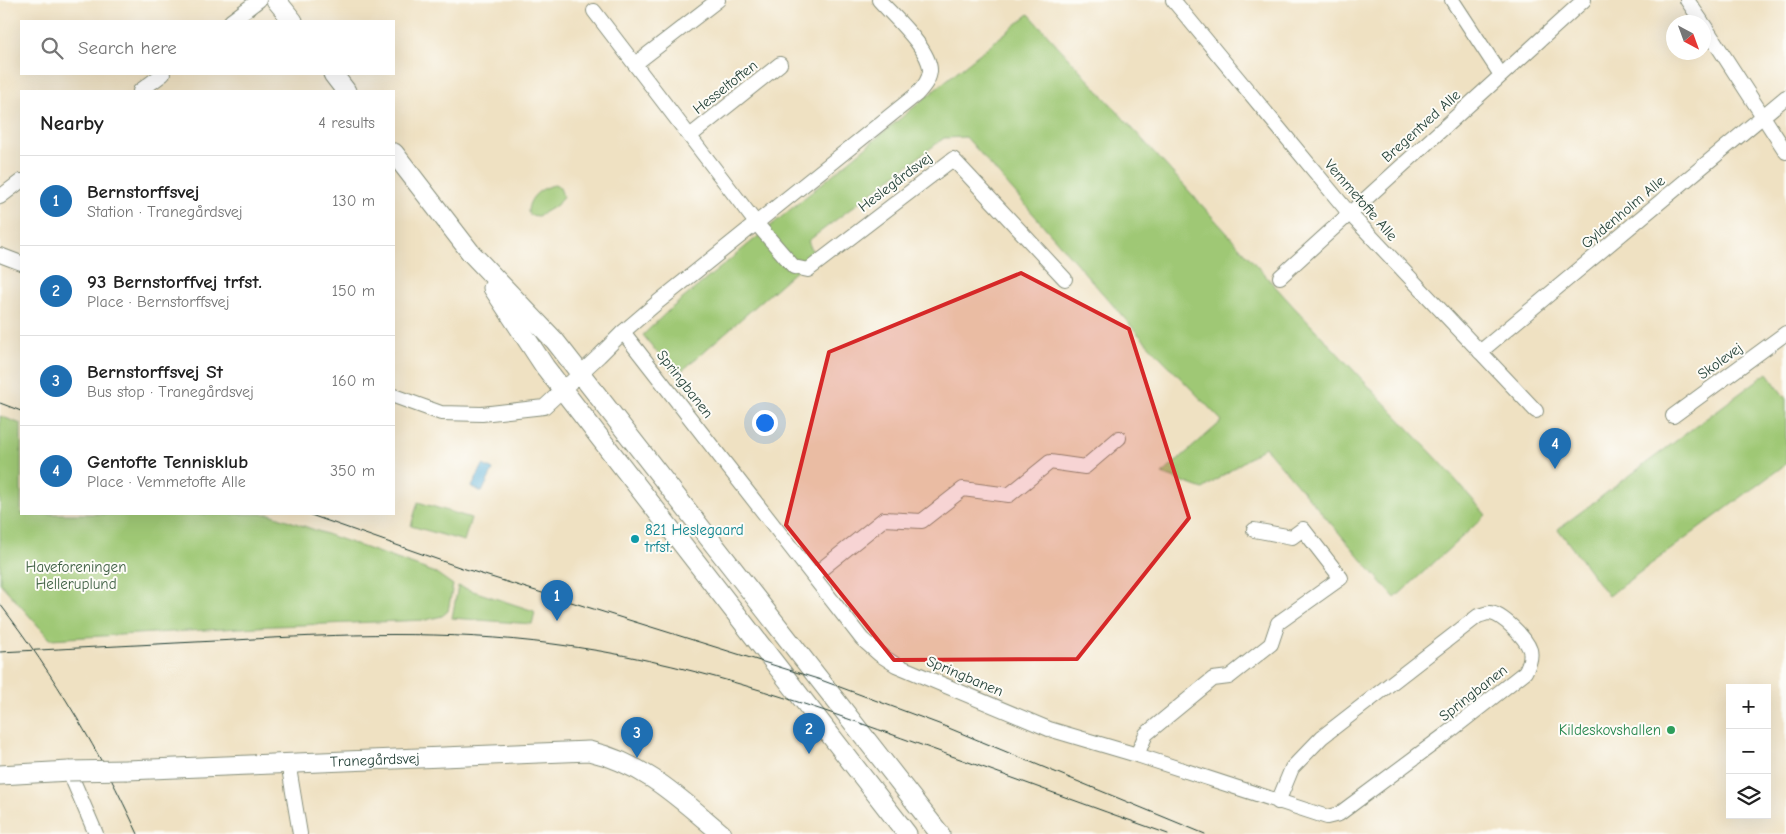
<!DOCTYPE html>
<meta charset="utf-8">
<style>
body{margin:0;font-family:"Comic Neue",sans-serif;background:#f6f6f6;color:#222}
.controls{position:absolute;right:15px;bottom:15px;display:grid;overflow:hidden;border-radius:0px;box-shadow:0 5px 20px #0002}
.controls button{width:45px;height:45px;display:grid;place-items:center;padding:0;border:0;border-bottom:1px solid #e0e0e0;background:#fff;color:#222;font:25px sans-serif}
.compass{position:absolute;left:1666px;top:15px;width:45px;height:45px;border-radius:50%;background:#fff;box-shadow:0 5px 20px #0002;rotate:139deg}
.you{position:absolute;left:764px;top:422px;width:18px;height:18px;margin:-12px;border:4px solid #fff;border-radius:50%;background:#1a73e8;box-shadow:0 0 0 8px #1a73e833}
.badge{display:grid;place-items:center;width:32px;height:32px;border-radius:50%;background:#1f6fb2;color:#fff;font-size:16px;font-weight:700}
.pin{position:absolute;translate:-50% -41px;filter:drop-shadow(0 1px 2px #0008)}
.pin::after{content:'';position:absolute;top:26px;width:18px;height:15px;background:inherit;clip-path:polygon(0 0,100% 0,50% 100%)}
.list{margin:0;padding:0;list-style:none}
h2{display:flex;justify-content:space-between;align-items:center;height:65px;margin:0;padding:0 20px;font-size:21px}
h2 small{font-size:16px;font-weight:400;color:#767676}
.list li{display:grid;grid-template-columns:32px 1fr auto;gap:15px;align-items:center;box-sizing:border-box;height:90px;padding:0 20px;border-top:1px solid #e0e0e0}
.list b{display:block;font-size:19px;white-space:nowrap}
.list p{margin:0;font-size:16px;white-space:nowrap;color:#767676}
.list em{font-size:16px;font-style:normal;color:#767676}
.icon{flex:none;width:28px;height:28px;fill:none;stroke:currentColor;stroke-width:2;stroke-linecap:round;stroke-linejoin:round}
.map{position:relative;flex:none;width:1786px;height:834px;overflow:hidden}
.search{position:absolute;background:#fff;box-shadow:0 5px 20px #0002;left:20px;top:20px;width:375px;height:55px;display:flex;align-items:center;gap:12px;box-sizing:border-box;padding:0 18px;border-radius:0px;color:#767676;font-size:19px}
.panel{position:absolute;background:#fff;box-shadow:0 5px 20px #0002;left:20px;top:90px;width:375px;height:425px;border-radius:0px}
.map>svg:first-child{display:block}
.green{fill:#9fc874;stroke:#5f8254}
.water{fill:#5bb0d7;stroke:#3d7686}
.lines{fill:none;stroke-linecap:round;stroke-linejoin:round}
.street-casing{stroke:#878f7b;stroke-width:16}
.secondary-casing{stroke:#878f7b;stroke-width:21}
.street{stroke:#fff;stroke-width:14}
.secondary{stroke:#fff;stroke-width:19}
.tram{stroke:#1f3d34;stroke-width:1}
.secondary-bridge-casing{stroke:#878f7b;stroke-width:21;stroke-linecap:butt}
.secondary-bridge{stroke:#fff;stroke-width:19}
.marked{fill:#d62828;fill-opacity:0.2;stroke:#d62828;stroke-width:4;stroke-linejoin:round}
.culture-dot{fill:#0f9aa8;stroke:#fdfcf7;stroke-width:2}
.leisure-dot{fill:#2e9e5b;stroke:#fdfcf7;stroke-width:2}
.labels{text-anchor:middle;stroke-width:4;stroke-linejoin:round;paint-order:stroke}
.street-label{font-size:15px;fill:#1f3d34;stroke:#fdfcf7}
.culture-label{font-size:15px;fill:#0d838f;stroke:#fdfcf7;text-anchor:start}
.park-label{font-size:15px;fill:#3f6044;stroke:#fdfcf7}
.leisure-label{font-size:15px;fill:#27864d;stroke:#fdfcf7;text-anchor:end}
</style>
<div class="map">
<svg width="1786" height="834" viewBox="0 0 1786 834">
<rect width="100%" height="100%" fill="#fdfcf7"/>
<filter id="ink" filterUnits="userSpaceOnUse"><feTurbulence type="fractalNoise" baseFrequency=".02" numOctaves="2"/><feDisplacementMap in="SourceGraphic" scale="10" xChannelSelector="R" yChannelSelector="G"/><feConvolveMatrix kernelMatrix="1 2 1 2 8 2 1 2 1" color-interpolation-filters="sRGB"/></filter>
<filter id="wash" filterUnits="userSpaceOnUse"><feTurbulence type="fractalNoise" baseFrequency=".0096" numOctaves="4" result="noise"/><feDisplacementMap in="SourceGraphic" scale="20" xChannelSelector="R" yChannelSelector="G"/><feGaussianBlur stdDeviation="1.12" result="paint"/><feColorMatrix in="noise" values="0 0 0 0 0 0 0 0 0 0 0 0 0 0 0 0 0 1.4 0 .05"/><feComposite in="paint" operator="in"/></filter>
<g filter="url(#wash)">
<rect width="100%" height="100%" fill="#efe1c2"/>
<!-- green -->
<g class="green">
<path d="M1029,14L1293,306L1442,464L1486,515L1395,598L1265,447L1203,489L1162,474L1222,421L1139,335L966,137L944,138L808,241L814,255L676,376L643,335L668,311L954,74Z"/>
<path d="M555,185L560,188L563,196L557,205L538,216L530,215L528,212C528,197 542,187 555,185Z"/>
<path d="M1767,373L1786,399V464L1608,596L1558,529Z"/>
<path d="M0,416L21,424V514H270L436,573L453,585L448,611L442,616L426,620L275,626L50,639L0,583Z"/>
<path d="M418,502L471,518L464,541L411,526Z"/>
<path d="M458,586L534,611L535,612L532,624L452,618Z"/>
</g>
<!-- water -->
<path class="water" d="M483,465L493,470L482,492L472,487Z"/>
</g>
<g filter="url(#ink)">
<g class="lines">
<!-- street casing -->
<g class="street-casing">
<g id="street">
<path d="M1173,0L1349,213L1536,411"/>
<path d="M1452,0L1501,75"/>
<path d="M1687,0L1702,22"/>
<path d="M594,11L756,223L794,267L808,270L953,159L1065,279"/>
<path d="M231,21L259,0"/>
<path d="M1704,25L1786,152"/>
<path d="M635,64L718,0"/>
<path d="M140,91L163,74"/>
<path d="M690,136L780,64"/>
<path d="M0,197L21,181"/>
<path d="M0,255L21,263"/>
<path d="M1280,277L1584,0"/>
<path d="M623,332L862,639L879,654L896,665L1049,729L1137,755L1327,817L1339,814L1445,735L1525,672C1529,665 1532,658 1530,650C1526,638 1502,614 1490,613C1486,613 1482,615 1478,616L1322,737L1292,768L1278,802"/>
<path d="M1480,352L1786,97"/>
<path d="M394,396L441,413L482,414L544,407L599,356L623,332L658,302L917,94C923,87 929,81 930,71C931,50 893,16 879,0"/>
<path d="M1673,416L1786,333"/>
<path d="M814,575L884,519L922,521L963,489L1009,495L1050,462L1085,467L1119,438"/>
<path d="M1137,755L1146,734L1213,679L1229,677L1271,644L1278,623L1341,578L1303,529L1292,537L1254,530"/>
<path d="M291,763L290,774L300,834"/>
<path d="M69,771L96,834"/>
</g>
</g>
<!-- secondary casing -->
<g class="secondary-casing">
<g id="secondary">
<path d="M276,0L293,21"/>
<path d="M333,74L346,91"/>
<path d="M394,153L471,253L555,341L940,834"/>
<path d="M493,288L545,367L907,834"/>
<path id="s1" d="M127,770L589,751C645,764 679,798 722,834"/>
<path d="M0,775L69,771"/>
</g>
</g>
<!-- street -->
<use href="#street" class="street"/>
<!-- secondary -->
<use href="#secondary" class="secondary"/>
<!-- tram -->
<g class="tram">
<path d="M0,403L21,411"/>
<path d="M308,514L459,567L821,680L939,724L1205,834"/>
<path d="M0,604C55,676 100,752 138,834"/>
<path d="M0,652C78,648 156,644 235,640C341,634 447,630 553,644C682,660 803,702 924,746C1005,775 1086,805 1168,834"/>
</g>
<!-- secondary-bridge casing -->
<g class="secondary-bridge-casing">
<path id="secondary-bridge" d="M69,771L127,770"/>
</g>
<!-- secondary-bridge -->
<use href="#secondary-bridge" class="secondary-bridge"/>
</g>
</g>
<!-- marked area -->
<path class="marked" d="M1021,273L1129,329L1189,518L1077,659L894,660L786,525L829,352Z"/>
<!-- markers -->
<circle class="culture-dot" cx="635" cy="539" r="5"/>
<circle class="leisure-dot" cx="1671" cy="730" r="5"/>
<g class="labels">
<!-- street labels -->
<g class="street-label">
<text transform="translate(725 87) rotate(-38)" y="5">Hesseltoften</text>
<text transform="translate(1421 126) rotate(-42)" y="5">Bregentved Alle</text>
<text transform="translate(895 182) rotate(-37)" y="5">Heslegårdsvej</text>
<text transform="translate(1361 200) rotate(49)" y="5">Vemmetofte Alle</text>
<text transform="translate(1623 212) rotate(-40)" y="5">Gyldenholm Alle</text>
<text transform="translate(1720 361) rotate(-36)" y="5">Skolevej</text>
<text transform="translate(685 384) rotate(52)" y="5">Springbanen</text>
<text transform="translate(965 676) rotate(23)" y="5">Springbanen</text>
<text transform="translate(1473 693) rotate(-38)" y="5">Springbanen</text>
<text dy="5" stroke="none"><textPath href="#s1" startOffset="248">Tranegårdsvej</textPath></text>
</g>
<!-- culture labels -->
<g class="culture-label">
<text x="645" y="535">821 Heslegaard<tspan x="645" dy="17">trfst.</tspan></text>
</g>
<!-- park labels -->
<g class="park-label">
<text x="76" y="572">Haveforeningen<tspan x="76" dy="17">Helleruplund</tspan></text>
</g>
<!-- leisure labels -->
<g class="leisure-label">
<text x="1661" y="735">Kildeskovshallen</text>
</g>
</g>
</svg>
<div class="controls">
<button>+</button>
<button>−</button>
<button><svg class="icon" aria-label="layers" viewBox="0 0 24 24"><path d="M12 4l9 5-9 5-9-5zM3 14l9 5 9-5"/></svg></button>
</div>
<svg class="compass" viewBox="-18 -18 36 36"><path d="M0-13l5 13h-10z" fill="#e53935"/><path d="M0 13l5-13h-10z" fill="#767676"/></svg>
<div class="you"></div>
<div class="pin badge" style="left:557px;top:621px">1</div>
<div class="pin badge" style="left:809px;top:754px">2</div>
<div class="pin badge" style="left:637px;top:758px">3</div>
<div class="pin badge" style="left:1555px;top:469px">4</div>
<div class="search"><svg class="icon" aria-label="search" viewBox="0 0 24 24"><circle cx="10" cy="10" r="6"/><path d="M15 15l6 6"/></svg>Search here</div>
<section class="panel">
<h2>Nearby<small>4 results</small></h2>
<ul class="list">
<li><span class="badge">1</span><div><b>Bernstorffsvej</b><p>Station · Tranegårdsvej</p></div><em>130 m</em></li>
<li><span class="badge">2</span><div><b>93 Bernstorffvej trfst.</b><p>Place · Bernstorffsvej</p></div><em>150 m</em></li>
<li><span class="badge">3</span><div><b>Bernstorffsvej St</b><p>Bus stop · Tranegårdsvej</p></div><em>160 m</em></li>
<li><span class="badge">4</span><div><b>Gentofte Tennisklub</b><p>Place · Vemmetofte Alle</p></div><em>350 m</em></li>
</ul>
</section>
</div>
